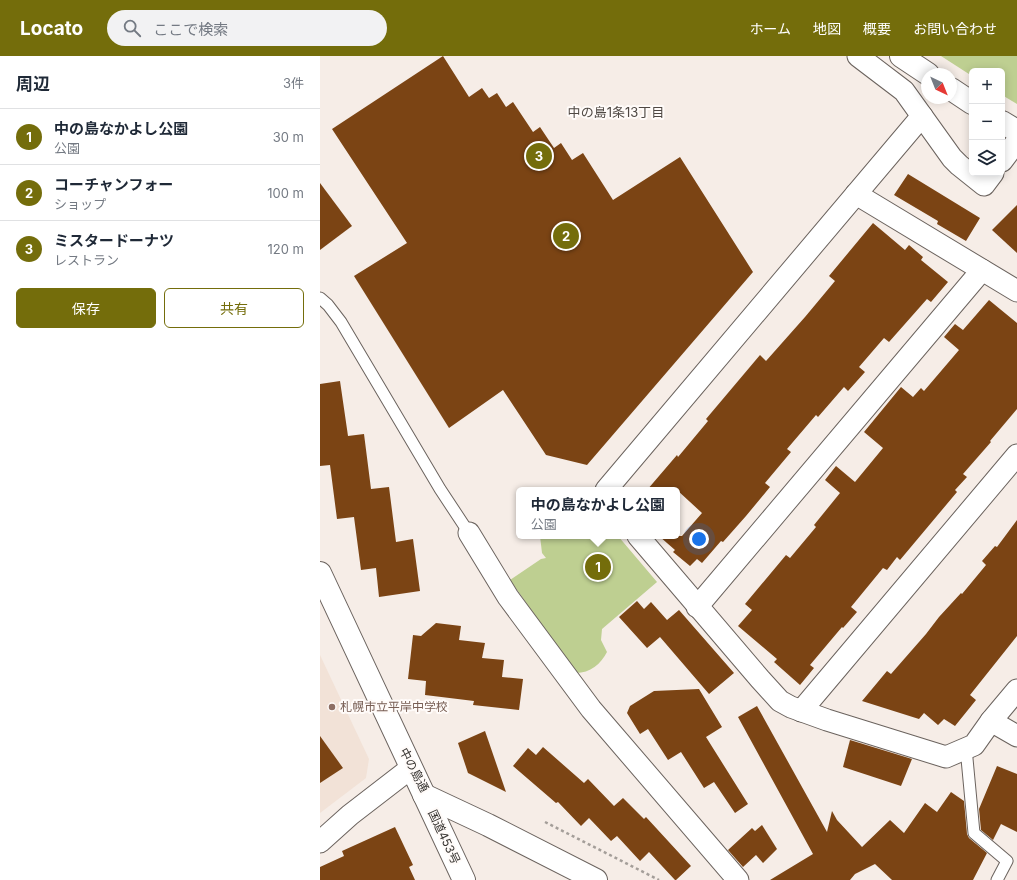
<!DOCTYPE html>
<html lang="ja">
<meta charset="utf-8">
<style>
body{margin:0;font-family:Inter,"Noto Sans JP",sans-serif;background:#f2f2f3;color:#1f2937}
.controls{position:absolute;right:12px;top:12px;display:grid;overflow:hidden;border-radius:6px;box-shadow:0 2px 10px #0003}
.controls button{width:36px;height:36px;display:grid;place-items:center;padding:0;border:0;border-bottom:1px solid #e0e1e3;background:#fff;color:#1f2937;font:20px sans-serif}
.compass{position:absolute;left:601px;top:12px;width:36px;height:36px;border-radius:50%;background:#fff;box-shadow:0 2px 10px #0003;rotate:137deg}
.you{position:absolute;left:379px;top:483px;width:14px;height:14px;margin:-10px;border:3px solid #fff;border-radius:50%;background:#1a73e8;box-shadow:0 0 0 6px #1a73e833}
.badge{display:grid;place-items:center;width:26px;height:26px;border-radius:50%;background:#746d0b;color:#fff;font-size:13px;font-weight:700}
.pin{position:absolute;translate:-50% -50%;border:2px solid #fff;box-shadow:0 1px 4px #0006}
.popup{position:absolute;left:196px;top:431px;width:164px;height:52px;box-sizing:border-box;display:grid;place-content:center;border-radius:6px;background:#fff;filter:drop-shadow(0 1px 3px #0005);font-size:13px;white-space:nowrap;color:#747a83}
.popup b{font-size:15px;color:#1f2937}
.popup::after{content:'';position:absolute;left:50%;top:100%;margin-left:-8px;border:8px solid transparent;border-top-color:#fff}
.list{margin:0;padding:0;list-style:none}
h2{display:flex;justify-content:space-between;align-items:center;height:52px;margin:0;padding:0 16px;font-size:17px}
h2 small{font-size:13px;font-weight:400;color:#747a83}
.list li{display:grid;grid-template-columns:26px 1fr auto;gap:12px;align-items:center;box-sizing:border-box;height:56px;padding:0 16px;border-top:1px solid #e0e1e3}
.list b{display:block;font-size:15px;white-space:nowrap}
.list p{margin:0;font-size:13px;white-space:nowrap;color:#747a83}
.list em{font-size:13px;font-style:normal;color:#747a83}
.actions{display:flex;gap:8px;padding:12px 16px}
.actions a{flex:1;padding:9px 0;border:1px solid #746d0b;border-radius:6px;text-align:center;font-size:14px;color:#746d0b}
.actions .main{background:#746d0b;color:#fff}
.icon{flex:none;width:22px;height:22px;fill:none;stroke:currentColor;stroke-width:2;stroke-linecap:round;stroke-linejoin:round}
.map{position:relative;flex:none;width:697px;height:824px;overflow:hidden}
header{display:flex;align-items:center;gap:24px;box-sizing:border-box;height:56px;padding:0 20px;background:#746d0b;color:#fff}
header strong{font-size:19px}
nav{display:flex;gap:22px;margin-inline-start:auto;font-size:14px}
.search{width:280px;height:36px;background:#f2f2f3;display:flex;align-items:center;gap:10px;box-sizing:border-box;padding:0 14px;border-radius:22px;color:#747a83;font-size:15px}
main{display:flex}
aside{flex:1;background:#fff}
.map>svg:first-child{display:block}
.built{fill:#f2e2d7}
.green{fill:#becf91}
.building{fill:#7b4414}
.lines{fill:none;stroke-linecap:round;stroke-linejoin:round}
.service-casing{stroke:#6b635e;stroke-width:13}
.minor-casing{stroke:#6b635e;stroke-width:23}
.tertiary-casing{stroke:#6b635e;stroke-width:24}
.primary-casing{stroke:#6b635e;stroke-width:24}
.trunk-casing{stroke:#6b635e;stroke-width:24}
.path{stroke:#a49e99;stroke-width:2.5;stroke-dasharray:3 3;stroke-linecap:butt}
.service{stroke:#fff;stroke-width:11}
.minor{stroke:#fff;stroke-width:21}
.tertiary{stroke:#fff;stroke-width:22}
.primary{stroke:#fff;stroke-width:22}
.trunk{stroke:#fff;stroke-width:22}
.education-dot{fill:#8d6e63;stroke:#fffbf9;stroke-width:1.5}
.labels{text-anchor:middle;stroke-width:4;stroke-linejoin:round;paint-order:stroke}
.education-label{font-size:12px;fill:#785e54;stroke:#fffbf9;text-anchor:start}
.street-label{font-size:12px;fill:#373431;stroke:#fffbf9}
.neighbourhood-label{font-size:13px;fill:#4f4843;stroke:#fffbf9}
</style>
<header>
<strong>Locato</strong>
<div class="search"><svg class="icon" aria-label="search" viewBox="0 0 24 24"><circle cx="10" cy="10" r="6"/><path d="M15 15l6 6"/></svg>ここで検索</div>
<nav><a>ホーム</a><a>地図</a><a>概要</a><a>お問い合わせ</a></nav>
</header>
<main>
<aside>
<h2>周辺<small>3件</small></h2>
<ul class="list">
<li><span class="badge">1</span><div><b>中の島なかよし公園</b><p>公園</p></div><em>30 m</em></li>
<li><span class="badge">2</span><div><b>コーチャンフォー</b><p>ショップ</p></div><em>100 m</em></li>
<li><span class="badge">3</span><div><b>ミスタードーナツ</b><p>レストラン</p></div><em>120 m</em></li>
</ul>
<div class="actions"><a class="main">保存</a><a>共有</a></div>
</aside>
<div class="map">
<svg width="697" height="824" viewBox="0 0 697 824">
<rect width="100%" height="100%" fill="#f6ede7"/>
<!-- built -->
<path class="built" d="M0,599L49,703L46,722L0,757Z"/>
<!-- green -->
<g class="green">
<path d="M621,0H697V48L682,39V15H652V20Z"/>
<path d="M220,480H298L337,526L282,573L281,584L287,596C281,608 270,617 256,617L190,524L221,503L226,502L222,497Z"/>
</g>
<!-- building -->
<g class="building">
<path d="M123,0L149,41L162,32L169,42L177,37L186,51L193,46L213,76L220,71L234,92L241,87L252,104L263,97L293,144L360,101L433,216L267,409L226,399L183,334L129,372L34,220L87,187L12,73Z"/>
<path d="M588,118L660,162L646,185L617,168L618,165L574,139Z"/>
<path d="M0,127L32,170L0,194Z"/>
<path d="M697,149V197L672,174Z"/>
<path d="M553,167L585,194L589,189L603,201L601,204L628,226L611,246L607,243L569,286L564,282L539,311L545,316L528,335L524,331L498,361L496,359L467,393L471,396L445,427L450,431L426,460L403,486L401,485L382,507L377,503L370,510L353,496L355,494L339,480H362L382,457L357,434H327L357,399L358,401L388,365L386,363L440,299L446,305L485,261L515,225L509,220Z"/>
<path d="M669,244L697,267V353L670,385L671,386L643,418L647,421L635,434L637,436L580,504L577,501L567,514L563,512L531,551L537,556L523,572L522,571L490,609L494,612L480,629L454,606L457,603L418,570L432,554L425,548L466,499L470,502L496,471L494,469L520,437L505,424L516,410L535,426L563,392L544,376L581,331L593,341L601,332L604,335L639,294L624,281L635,268L643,274Z"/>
<path d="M20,325L28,380L44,378L51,433L69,431L76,486L93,483L100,535L59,541L56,512L41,514L34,461L17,463L10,409L0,410V328Z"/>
<path d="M697,464V580L650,639L656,644L635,670L624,663L618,669L604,657L599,663L542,645L567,615L571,618L606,578L619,561L641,537L642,538L666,509L662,505L675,490L677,491Z"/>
<path d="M317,545L324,553L331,546L347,564L359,554L414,617L389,638L340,581L327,592L299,561Z"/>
<path d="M116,567L141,570L139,584L165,587L162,602L184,604L182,621L203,623L199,654L153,649L154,645L105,639L106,625L88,623L93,579L101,580Z"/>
<path d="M379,633L402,671L386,681L428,748L415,757L394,726L384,732L361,696L348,704L328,673L320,678L307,657L310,650L334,635Z"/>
<path d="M437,650L507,776L512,755L517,764L542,791L570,764L584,777L605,747L617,756L631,736L644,745L647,778L649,782L667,797L653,824H572L555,808L535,818L530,824H450L493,798L418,661Z"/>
<path d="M165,675L186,736L148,717L138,687Z"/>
<path d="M0,680L23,712L0,727Z"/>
<path d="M530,684L592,703L581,730L523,711Z"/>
<path d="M223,691L264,727L268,723L294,750L303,742L324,763L326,761L371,810L356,824H355L329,796L320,805L297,780L291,785L269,762L261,770L238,746L236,747L193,710L208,692L216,699Z"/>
<path d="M677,710L697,718V776L681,768L673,784L661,774L659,753Z"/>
<path d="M442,769L457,793L443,807L436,799L423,811L408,794L432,772L435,775Z"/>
<path d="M75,771L93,809L89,811L95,824H0V811L24,800L22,795Z"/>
</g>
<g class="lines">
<!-- service casing -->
<g class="service-casing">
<g id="service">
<path d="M0,242L8,249L21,266L120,433L149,477"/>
<path d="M646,692L654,777L687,805L677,824"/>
</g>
</g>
<!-- minor casing -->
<g class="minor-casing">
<g id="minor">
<path d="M538,0L584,35L632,102L639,109L664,129L673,117"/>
<path d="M682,105L697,85"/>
<path d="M536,138L697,235"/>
<path d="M286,434L602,60"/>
<path d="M149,477L188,541L271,653L418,824"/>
<path d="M318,480L440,623L460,645L471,651L507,664L626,701L654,689L671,665L697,634"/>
<path d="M377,551L662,214"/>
<path d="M481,655L697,399"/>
<path d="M671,665L697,680"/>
<path d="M0,786L30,759L91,712"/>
</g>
</g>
<!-- tertiary casing -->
<g class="tertiary-casing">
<path id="tertiary" d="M104,739L168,769L276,824"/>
</g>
<!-- primary casing -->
<g class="primary-casing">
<g id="primary">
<path d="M581,0L608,18"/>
<path d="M631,33L652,47"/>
<path d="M682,66L697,75"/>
</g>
</g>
<!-- trunk casing -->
<g class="trunk-casing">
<path id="trunk" d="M0,517L144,824"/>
</g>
<!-- path -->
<path class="path" d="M225,766L339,824"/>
<!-- service -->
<use href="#service" class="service"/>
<!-- minor -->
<use href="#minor" class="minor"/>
<!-- tertiary -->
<use href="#tertiary" class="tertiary"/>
<!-- primary -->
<use href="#primary" class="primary"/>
<!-- trunk -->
<use href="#trunk" class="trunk"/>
</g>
<!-- markers -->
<circle class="education-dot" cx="12" cy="651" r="4"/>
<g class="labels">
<!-- education labels -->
<g class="education-label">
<text x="20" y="655">札幌市立平岸中学校</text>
</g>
<!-- street labels -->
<g class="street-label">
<text transform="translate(94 714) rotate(62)" y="4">中の島通</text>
<text transform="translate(124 781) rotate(65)" y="4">国道453号</text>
</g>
<!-- neighbourhood labels -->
<g class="neighbourhood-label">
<text x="296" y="61">中の島1条13丁目</text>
</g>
</g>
</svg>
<div class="controls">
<button>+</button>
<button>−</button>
<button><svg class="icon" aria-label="layers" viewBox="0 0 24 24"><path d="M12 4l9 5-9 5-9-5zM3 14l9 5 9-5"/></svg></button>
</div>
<svg class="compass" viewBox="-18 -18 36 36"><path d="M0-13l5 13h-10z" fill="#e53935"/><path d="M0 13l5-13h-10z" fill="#747a83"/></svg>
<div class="you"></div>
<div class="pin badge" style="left:278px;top:511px">1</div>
<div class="popup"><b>中の島なかよし公園</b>公園</div>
<div class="pin badge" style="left:246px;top:180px">2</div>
<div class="pin badge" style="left:219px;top:100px">3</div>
</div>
</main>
